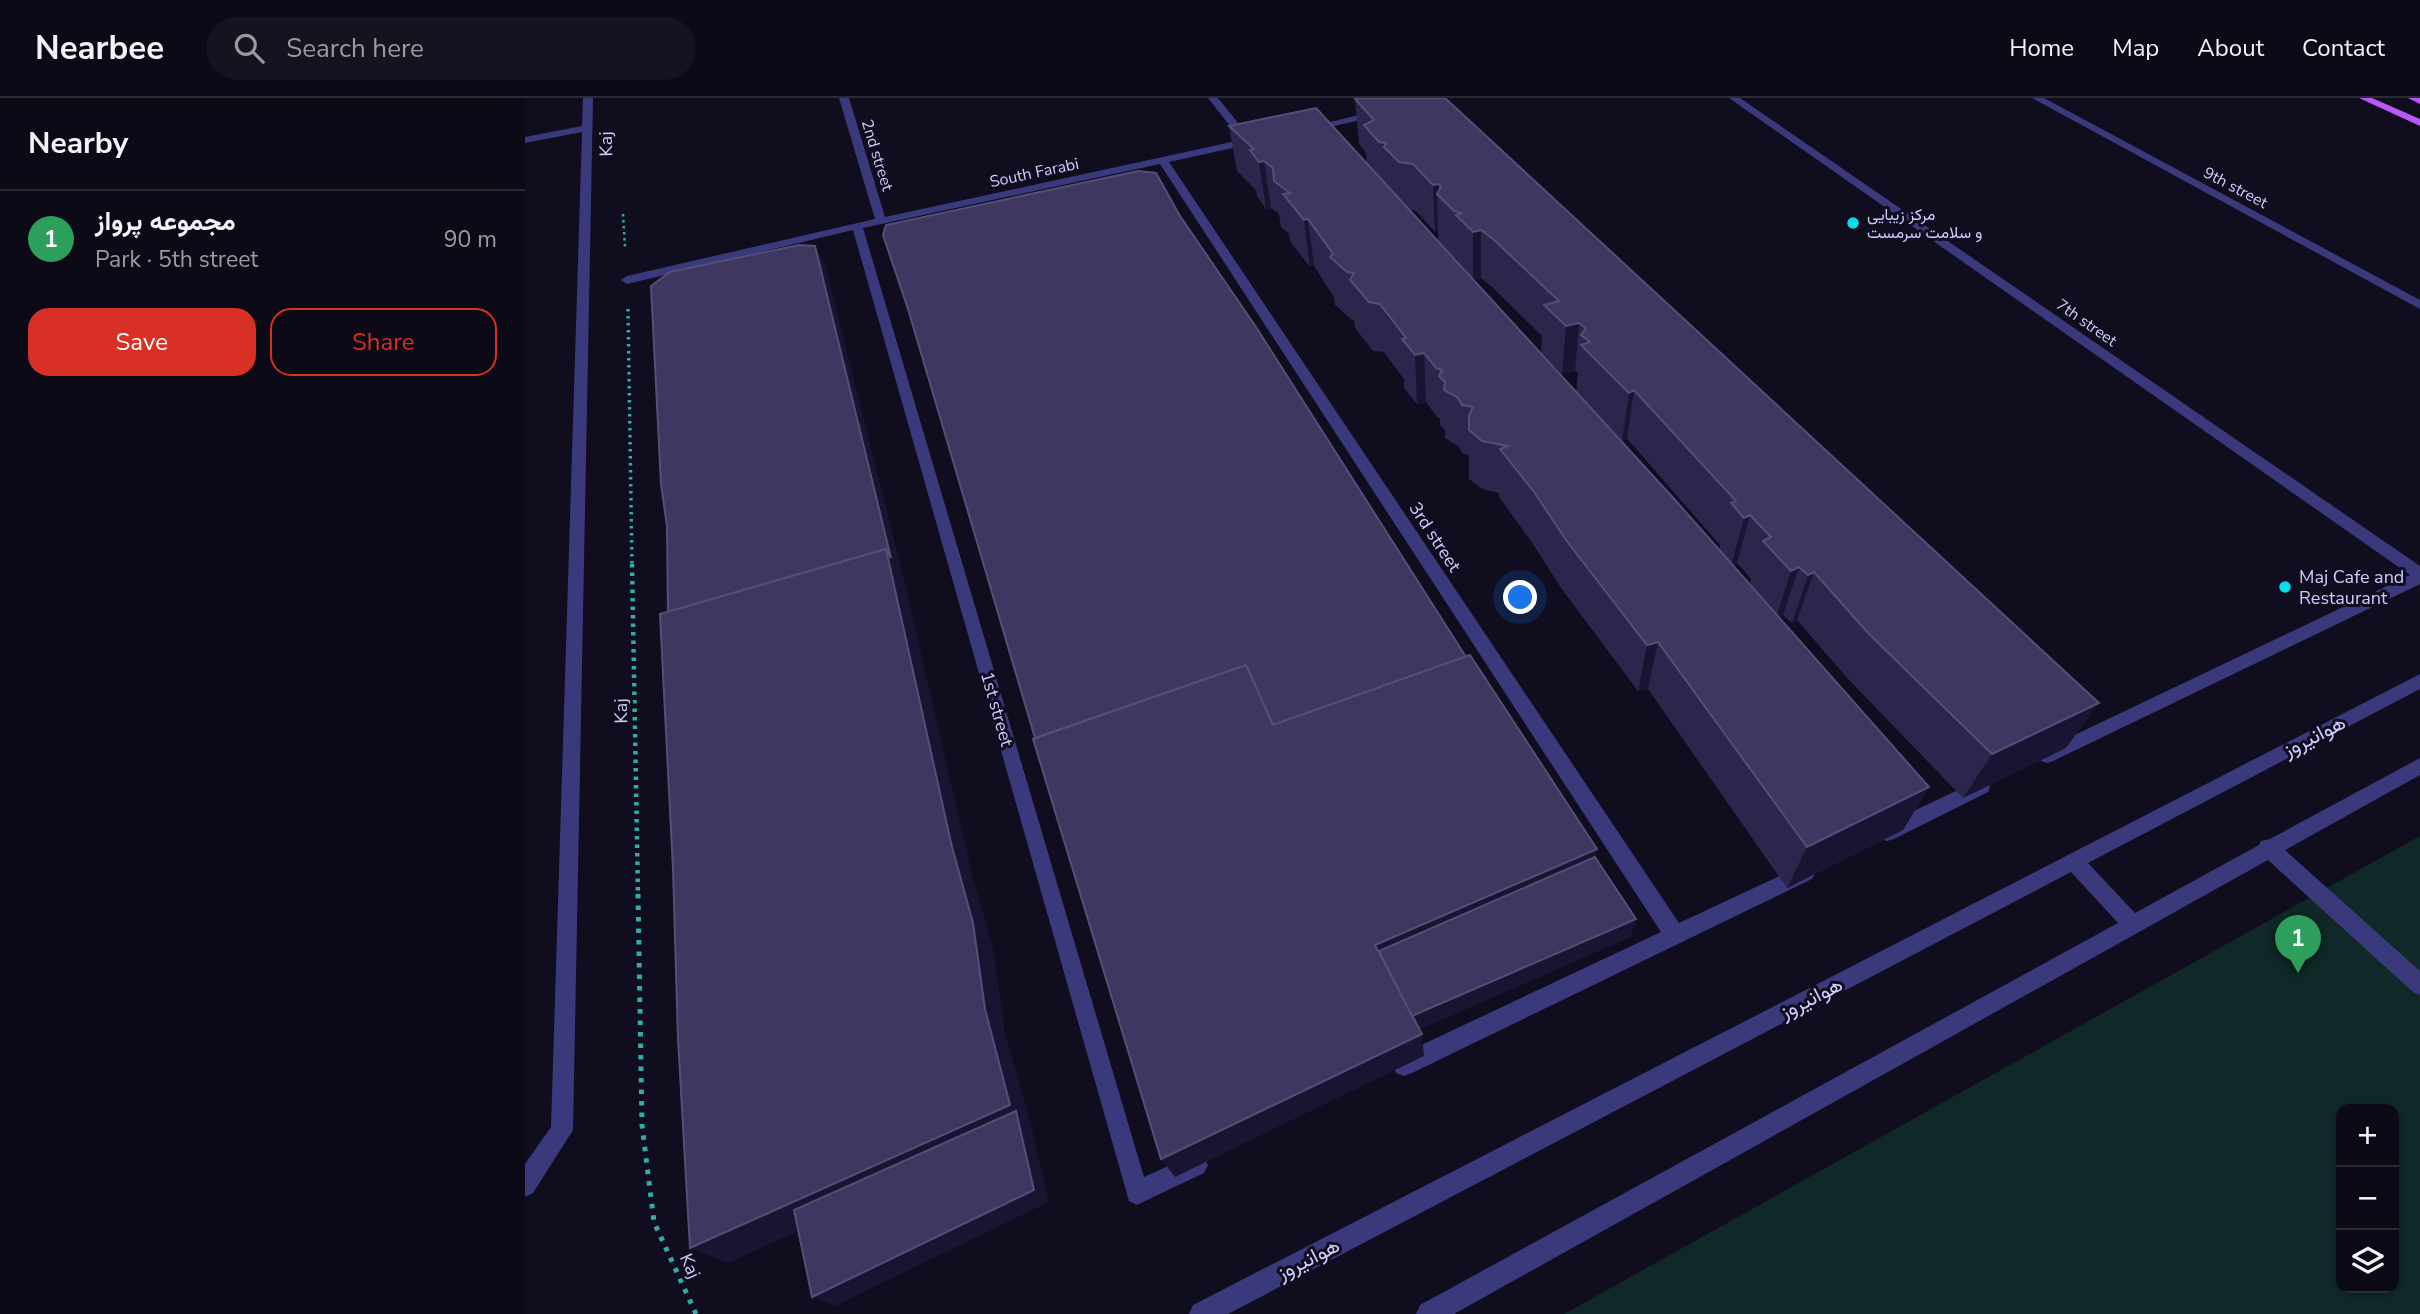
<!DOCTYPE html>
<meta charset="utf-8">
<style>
body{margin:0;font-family:"Nunito Sans",Vazirmatn,sans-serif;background:#14131f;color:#f1f3f6}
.controls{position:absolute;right:21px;bottom:21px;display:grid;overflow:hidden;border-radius:14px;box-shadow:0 2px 5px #0004}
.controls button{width:63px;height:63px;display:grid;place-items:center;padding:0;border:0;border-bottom:2px solid #2b2b35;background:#0b0a16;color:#f1f3f6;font:35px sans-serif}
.you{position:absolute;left:996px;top:500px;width:24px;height:24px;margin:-18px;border:5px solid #fff;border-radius:50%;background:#1a73e8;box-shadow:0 0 0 10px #1a73e833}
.badge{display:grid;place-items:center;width:46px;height:46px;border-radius:50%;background:#d93025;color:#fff;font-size:23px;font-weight:700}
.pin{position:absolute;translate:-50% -58px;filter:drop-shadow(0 2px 4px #0008)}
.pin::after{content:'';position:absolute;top:37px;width:24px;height:21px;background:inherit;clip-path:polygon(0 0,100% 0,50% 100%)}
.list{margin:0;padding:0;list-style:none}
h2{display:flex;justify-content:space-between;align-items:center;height:91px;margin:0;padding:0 28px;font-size:30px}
h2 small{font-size:23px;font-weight:400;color:#9a9aa1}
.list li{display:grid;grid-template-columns:46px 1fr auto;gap:21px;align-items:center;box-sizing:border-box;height:98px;padding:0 28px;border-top:2px solid #2b2b35}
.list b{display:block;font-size:26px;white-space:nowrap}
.list p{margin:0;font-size:23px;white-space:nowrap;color:#9a9aa1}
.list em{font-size:23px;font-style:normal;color:#9a9aa1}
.actions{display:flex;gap:14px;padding:21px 28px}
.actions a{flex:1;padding:16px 0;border:2px solid #d93025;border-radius:21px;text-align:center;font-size:24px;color:#d93025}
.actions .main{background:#d93025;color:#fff}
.icon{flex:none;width:38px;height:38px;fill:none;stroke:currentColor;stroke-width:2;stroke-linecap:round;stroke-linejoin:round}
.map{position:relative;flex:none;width:1895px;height:1216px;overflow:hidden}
header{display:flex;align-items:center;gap:42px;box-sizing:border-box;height:98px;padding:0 35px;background:#0b0a16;border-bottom:2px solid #2b2b35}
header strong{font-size:33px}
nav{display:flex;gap:38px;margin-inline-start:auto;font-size:24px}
.search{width:490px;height:63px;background:#14131f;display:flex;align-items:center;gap:18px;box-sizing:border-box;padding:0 24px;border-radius:38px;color:#9a9aa1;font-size:26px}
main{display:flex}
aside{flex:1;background:#0b0a16}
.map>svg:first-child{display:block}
.green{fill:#102827;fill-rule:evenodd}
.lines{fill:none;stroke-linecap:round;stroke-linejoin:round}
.path-far3{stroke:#31ada3;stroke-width:2.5;stroke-dasharray:2.5 3.5;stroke-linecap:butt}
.path-far2{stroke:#31ada3;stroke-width:3.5;stroke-dasharray:2.5 4.5;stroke-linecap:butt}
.path-far1{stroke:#31ada3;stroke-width:4.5;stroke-dasharray:3.5 5;stroke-linecap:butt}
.path{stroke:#31ada3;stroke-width:5;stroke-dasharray:4.5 7;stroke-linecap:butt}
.minor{fill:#3a397c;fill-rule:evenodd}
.major{fill:#ba56fa;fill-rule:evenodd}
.wall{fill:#2c264c;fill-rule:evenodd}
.shaded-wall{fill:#191432}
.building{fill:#3e375f;stroke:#554f78;stroke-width:2}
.poi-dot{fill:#07dbee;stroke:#0f0d1e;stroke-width:2.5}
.labels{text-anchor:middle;stroke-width:6;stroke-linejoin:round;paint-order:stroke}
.far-street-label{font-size:16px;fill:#d0ccfe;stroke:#0f0d1e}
.far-poi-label{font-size:16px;fill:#d0ccfe;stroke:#0f0d1e;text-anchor:start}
.street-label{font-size:18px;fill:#d0ccfe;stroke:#0f0d1e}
.poi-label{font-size:18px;fill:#d0ccfe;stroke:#0f0d1e;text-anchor:start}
.near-street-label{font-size:21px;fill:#d0ccfe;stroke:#0f0d1e}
</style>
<header>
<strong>Nearbee</strong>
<div class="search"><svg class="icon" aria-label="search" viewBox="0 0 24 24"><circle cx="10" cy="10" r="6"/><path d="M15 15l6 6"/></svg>Search here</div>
<nav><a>Home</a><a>Map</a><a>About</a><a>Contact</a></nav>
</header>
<main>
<aside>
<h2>Nearby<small></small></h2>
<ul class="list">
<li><span class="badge" style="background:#2e9e5b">1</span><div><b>مجموعه پرواز</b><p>Park · 5th street</p></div><em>90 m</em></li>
</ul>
<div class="actions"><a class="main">Save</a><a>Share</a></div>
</aside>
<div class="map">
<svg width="1895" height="1216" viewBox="0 0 1895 1216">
<rect width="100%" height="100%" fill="#0f0d1e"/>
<!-- green -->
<path class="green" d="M1895,738V1216H1039ZM1816,1011H1869V1190H1816Z"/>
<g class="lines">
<!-- path-far3 -->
<path class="path-far3" d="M98,116L100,149"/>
<!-- path-far2 -->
<path class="path-far2" d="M103,211L107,468"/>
<!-- path-far1 -->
<path class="path-far1" d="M107,466L113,798"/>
<!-- path -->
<path class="path" d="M113,796L117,1027L129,1124L171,1216"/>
<!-- minor -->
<g class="minor">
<path d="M58,0H68L48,1032L8,1095L0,1099V1066L26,1029L57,34L0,45V39L57,28Z"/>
<path d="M314,0H324L360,119L716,42L683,0H693L725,40H735V44L644,64L1154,825L1280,766L1287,769L1290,775L1287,781L887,975L879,978L871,975L868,967L871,959L1136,834L635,66L338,130L619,1079L671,1055L679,1059L683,1067L679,1075L620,1103L612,1107L604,1103L328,132L102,186L96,182L102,178L350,121Z"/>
<path d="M1204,0H1215L1895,468V486L1528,663L1522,665L1516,663L1513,658L1516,653L1885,477Z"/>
<path d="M1507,0H1519L1895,202V211Z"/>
<path d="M854,12L859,15L858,17L782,34L777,31Z"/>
<path d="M1895,576V591L1563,765L1610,815L1734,747L1736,743L1745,741L1895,660V677L1760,752L1895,873V897L1888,894L1743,762L929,1216H891L895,1207L1593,825L1546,774L703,1216H664L668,1207Z"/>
<path d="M1456,681L1463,684L1465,689L1463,694L1369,741L1362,743L1355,741L1352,735L1355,729Z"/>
</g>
<!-- major -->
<g class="major">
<path d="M1834,0H1847L1895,21V28Z"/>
<path d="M1883,0H1895V6Z"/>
</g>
</g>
<!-- wall -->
<path class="wall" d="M830,1L1541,650L1438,700L1323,581L1272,522L1267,525L1258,517L1253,519L1404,689L1378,732L1262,790L1123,591L1113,593L1036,490L1006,443L974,399V395L957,391L944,381V357L938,356L933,348L920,340V332L915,327V320L912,319L901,304L892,306L879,290V281L859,254L848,253L830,230L829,222H827L810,207L809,199L789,168L785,169L765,143L764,136L756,129L754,116L746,110L741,111L732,98L731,92L712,73L704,28L842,66L841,55L834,46ZM884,112H890L910,134L913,133V143L930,160L932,161V164ZM956,180L967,189L1017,238L1016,255L1037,276L1050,273L1053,275L1051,295L948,182ZM1063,308L1097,343L1102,341L1112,352L1195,447L1194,452ZM1212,465L1226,481L1225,487L1208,468Z"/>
<!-- shaded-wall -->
<g class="shaded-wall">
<path d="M739,63L746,110L741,111L734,64Z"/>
<path d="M914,86V98L912,96L913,133L910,134L908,87Z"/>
<path d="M783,121L789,168L785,169L779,122Z"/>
<path d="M956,132V180L948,182V134Z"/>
<path d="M290,148L301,169L379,482L447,776L468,850L480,934L506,1027L524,1104L310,1208L287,1199L496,1032L203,1165L165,1150L460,911L427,749L361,451Z"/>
<path d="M1054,225L1050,273L1037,276L1041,228Z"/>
<path d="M899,255L901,304L892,306L890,257Z"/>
<path d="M1109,292L1102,341L1097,343L1104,295Z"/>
<path d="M1225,417L1212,465L1206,468L1219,420Z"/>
<path d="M1274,469L1258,517L1251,520L1266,473Z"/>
<path d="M1289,474L1272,522L1267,525L1283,477Z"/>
<path d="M1133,544L1123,591L1113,593L1122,547Z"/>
<path d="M1574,605L1541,650L1438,700L1467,656Z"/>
<path d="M1404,689L1378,732L1262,790L1282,749Z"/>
<path d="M1072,751L1067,778L859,869L850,847Z"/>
<path d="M1111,821L1106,839L887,935L885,919Z"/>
<path d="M897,936L899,958L650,1079L636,1061Z"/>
</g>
<!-- building -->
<g class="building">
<path d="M836,0H920L1574,605L1467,656L1343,535L1289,474L1283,477L1274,469L1266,473L1238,443L1246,439L1225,417L1219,420L1206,405L1211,403L1109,292L1104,295L1056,247L1065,244L1056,237L1061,230L1054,225L1041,228L1019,207L1034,203L968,141L956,132L948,134L931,117L938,115L929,113L912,96L916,89L914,86L908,87L888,66L874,64L859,49L861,45L854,44L839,27L849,22L830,1Z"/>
<path d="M791,10L1151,403L1404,689L1282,749L1133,544L1122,547L1041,442L1009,394L975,351L983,348L957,343L944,332V318L948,309L937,307L932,299L919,292L920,284L914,278L917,272L911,270L899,255L890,257L877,241L881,240L855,206L844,204L825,182L829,175L822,174L805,159L808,156L783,121L779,122L758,96L765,95L749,83L748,70L739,63L734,64L725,52L729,51L704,28Z"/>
<path d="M613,73L631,75L655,118L731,229L941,559L748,627L721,567L510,640L383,211L358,137L361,127Z"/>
<path d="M274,147L290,148L366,460L361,451L143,514L142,428L136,386L126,188L145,174Z"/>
<path d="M361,451L427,749L448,825L460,911L485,1007L165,1150L153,941L148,771L135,516Z"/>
<path d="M945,557L1072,751L850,847L897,936L636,1061L508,641L721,567L748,627Z"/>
<path d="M1070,759L1111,821L887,918L854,853Z"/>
<path d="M491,1013L509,1092L287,1199L269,1112Z"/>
</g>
<!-- markers -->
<g class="poi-dot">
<circle cx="1328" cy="125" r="7"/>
<circle cx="1760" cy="489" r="7"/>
</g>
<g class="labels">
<!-- far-street labels -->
<g class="far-street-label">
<text transform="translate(353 57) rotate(73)" y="6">2nd street</text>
<text transform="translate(509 74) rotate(-12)" y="6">South Farabi</text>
<text transform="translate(1711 89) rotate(28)" y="6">9th street</text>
<text transform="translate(1562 224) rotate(35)" y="6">7th street</text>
</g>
<!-- far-poi labels -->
<g class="far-poi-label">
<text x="1342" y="122">مرکز زیبایی<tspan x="1342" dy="18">و سلامت سرمست</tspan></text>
</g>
<!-- street labels -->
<g class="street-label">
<text transform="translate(81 46) rotate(-91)" y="6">Kaj</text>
<text transform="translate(910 439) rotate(57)" y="6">3rd street</text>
<text transform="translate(472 611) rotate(74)" y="6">1st street</text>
<text transform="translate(96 613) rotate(-91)" y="6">Kaj</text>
<text transform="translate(165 1168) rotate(66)" y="6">Kaj</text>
</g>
<!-- poi labels -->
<g class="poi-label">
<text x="1774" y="485">Maj Cafe and<tspan x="1774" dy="21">Restaurant</tspan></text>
</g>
<!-- near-street labels -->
<g class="near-street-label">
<text transform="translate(1789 638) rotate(-27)" y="7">هوانیروز</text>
<text transform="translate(1286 900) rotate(-27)" y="7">هوانیروز</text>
<text transform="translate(783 1161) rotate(-27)" y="7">هوانیروز</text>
</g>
</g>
</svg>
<div class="controls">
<button>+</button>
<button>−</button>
<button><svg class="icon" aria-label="layers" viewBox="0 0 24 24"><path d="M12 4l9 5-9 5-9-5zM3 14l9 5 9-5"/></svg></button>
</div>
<div class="you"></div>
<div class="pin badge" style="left:1773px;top:875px;background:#2e9e5b">1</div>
</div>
</main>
